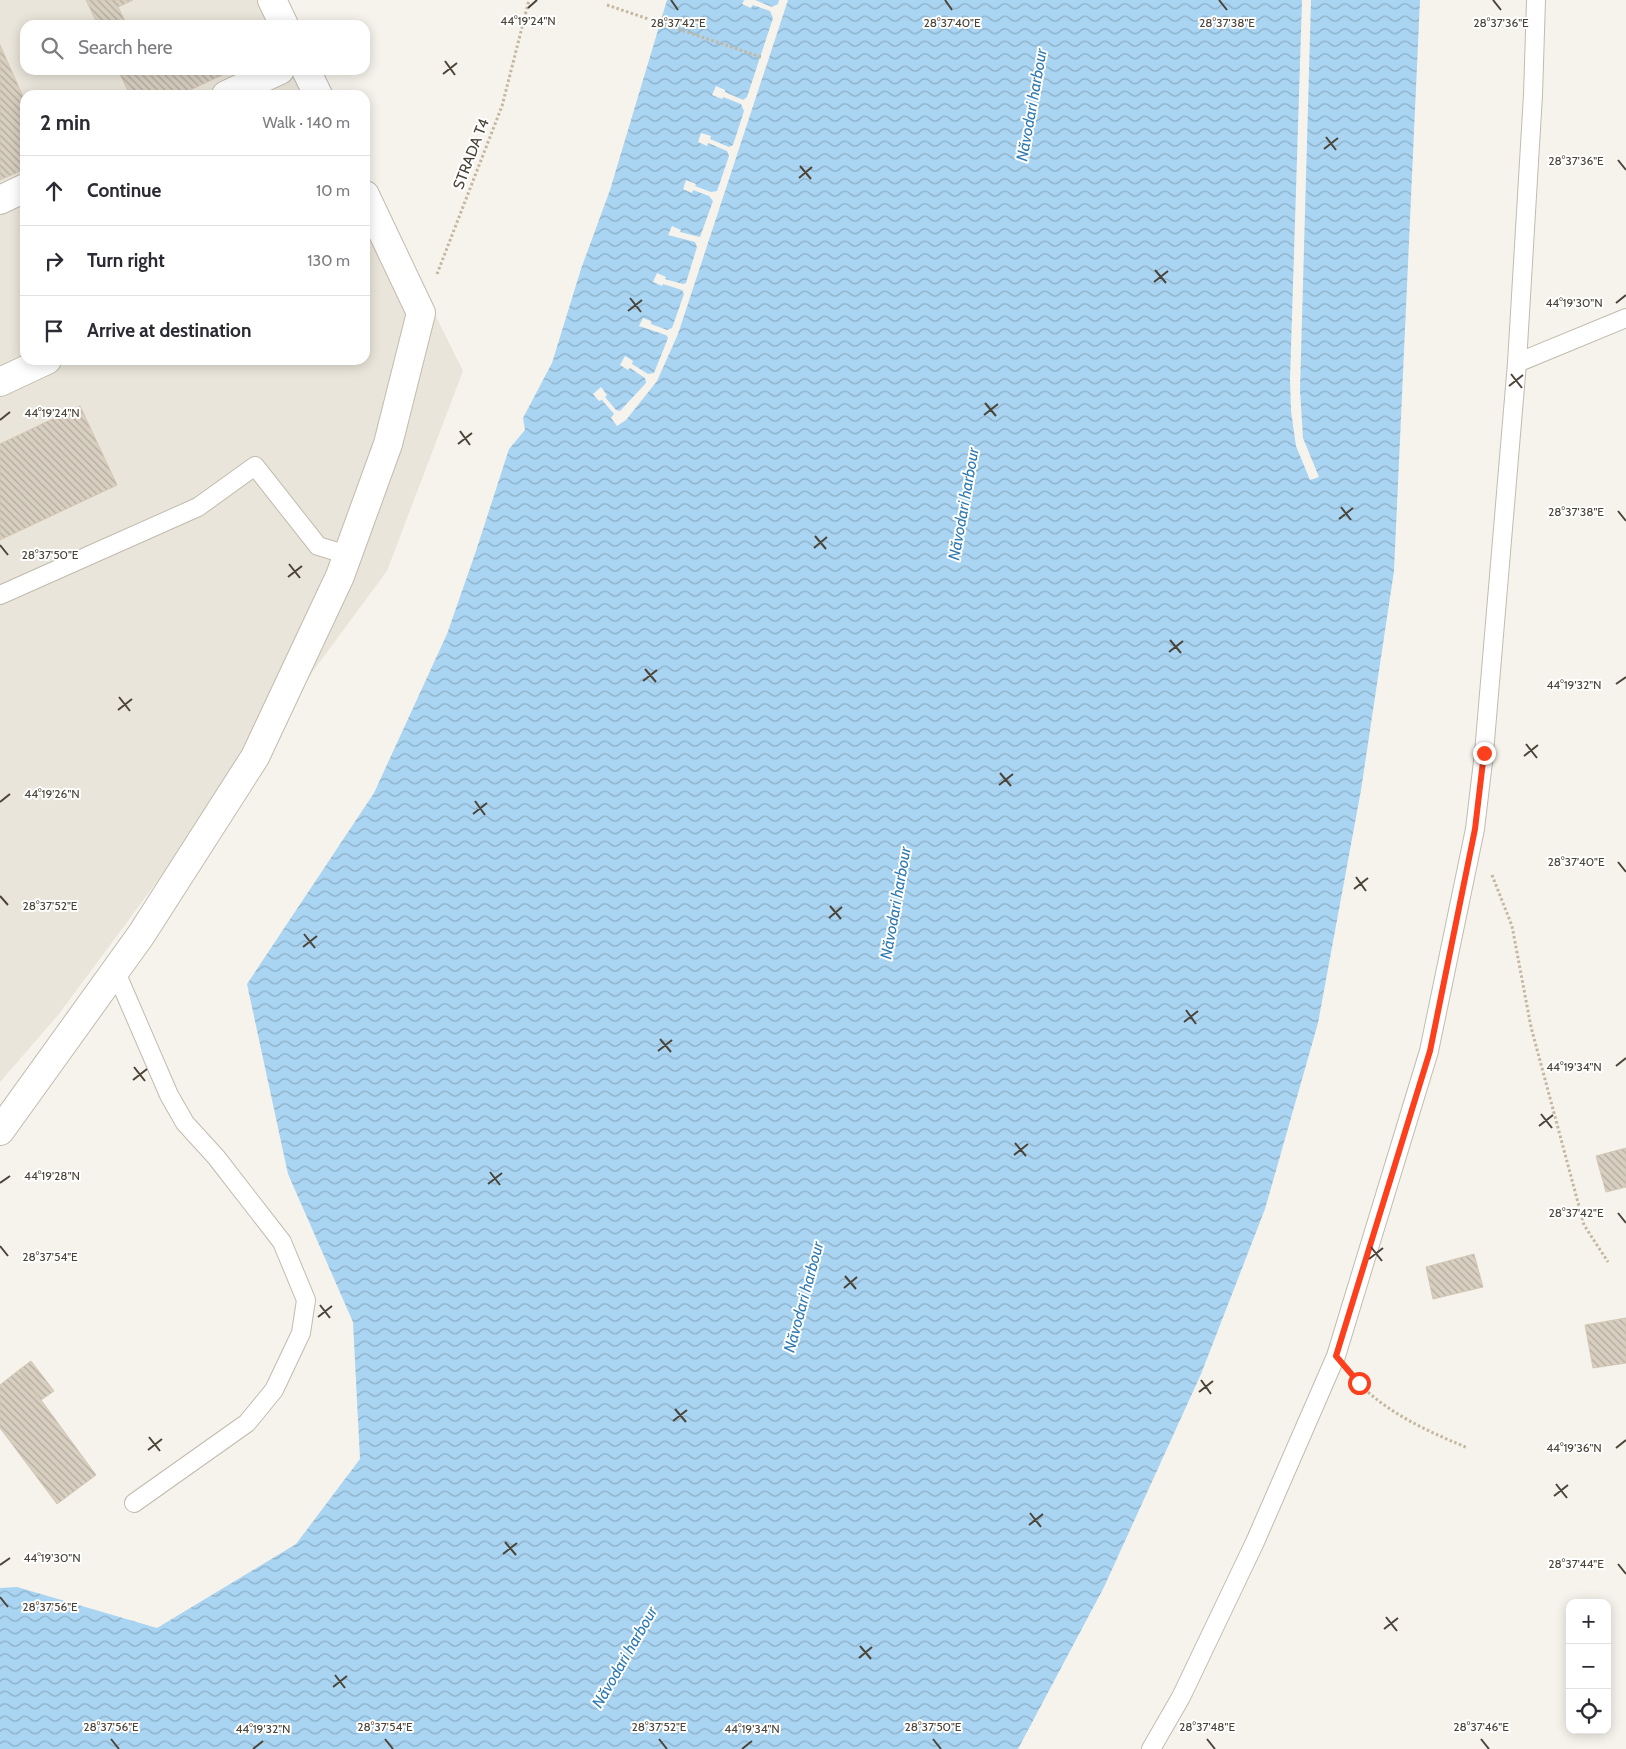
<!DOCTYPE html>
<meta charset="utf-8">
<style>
body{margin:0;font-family:Cabin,sans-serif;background:#f2f2f3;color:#2b2b33}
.controls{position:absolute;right:15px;bottom:15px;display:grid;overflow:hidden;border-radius:10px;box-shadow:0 2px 12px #0003}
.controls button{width:45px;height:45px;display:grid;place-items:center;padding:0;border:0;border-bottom:1px solid #e1e1e2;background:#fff;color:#2b2b33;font:25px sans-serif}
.stop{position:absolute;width:15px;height:15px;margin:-11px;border:4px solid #fc3f1d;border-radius:50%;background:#fff}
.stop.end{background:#fc3f1d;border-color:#fff;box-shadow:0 1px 5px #0008}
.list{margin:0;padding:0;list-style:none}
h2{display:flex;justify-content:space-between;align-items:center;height:65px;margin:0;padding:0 20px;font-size:21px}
h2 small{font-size:16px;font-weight:400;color:#7c7c81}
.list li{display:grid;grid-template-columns:32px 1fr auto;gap:15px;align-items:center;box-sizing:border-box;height:70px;padding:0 20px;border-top:1px solid #e1e1e2}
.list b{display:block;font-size:19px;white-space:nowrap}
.list em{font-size:16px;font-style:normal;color:#7c7c81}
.icon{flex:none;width:28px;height:28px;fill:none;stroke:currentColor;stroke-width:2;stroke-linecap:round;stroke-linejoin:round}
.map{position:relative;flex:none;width:1626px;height:1749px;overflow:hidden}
.search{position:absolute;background:#fff;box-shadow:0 2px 12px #0003;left:20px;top:20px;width:350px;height:55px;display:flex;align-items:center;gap:12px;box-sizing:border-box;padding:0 18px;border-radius:15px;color:#7c7c81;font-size:19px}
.panel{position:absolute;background:#fff;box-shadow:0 2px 12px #0003;left:20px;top:90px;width:350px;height:275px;border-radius:15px}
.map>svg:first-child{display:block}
.residential{fill:#eae5da}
.water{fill:url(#water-waves)}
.building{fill:url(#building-back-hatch);stroke:#d3c7b4}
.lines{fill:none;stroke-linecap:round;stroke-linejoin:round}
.lane-casing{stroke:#c2bbae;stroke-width:20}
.street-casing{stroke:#c2bbae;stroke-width:30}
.path{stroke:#c4b79f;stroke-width:3;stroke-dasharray:2.5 2.5;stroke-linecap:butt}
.lane{stroke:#fff;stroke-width:18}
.street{stroke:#fff;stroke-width:28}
.route{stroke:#fc3f1d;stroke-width:6}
.ticks{fill:none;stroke:#4b4439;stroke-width:2}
.labels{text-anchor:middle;stroke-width:4;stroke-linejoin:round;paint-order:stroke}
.street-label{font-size:15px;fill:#4b4439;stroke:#fff}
.water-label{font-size:16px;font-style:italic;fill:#2e7ab2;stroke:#fff}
.ticks-label{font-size:12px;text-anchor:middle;fill:#4b4439;stroke:#fff;stroke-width:4;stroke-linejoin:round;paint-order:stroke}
</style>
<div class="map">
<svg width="1626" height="1749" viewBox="0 0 1626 1749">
<defs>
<pattern id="water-waves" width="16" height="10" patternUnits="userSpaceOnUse" patternTransform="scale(1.25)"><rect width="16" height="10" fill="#a9d4f2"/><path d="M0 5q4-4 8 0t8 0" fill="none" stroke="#8caec5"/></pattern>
<pattern id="building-back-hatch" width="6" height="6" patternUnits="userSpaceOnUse" patternTransform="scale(1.25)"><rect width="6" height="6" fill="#d8cfc1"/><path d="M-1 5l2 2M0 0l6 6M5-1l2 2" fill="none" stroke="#b1aa9e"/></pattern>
</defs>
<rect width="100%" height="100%" fill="#f6f3ec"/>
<!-- residential -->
<path class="residential" d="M0,0H272L284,25H25V70H312L326,95H25V360H365V174L463,371L387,571L59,1014L0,1082Z"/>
<!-- water -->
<g class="water">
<path d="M667,0H744L742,4L751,8L753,5L770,11L773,18L747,97L743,100L725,92V90L716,86L712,95L722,99L723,97L741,104L744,111L733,145L729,147L710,139L711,136L701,133L698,142L707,146L708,143L727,151L729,156L717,191L711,192L695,186L696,184L686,180L683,189L692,193L693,190L709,196L713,201L700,237L680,232L681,230L672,226L668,235L695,242L697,247L686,283L683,284L665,279L666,277L657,273L653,282L662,286L663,284L682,290L684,294L672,328L667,330L651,324V321L643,318L639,326L666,335L668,338L654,373L648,374L632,364L633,361L625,356L620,365L628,370L630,368L645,378L646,383L620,411L616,410L605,397L607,395L601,387L593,394L599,401L602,400L614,414L611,418L617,426L626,420L657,381L678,334L788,0H1302L1290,380L1291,411L1296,446L1310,480L1319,477L1303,438L1300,390L1311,0H1420L1394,571L1361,790L1318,1023L1265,1209L1201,1374L1104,1587L1018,1749H0V1588L17,1587L157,1628L296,1544L360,1459L353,1322L288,1174L247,984L374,793L447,634L476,551L509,449L525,430L523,418L552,363L581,269L610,190Z"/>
<path d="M755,0H779L778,4L772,7Z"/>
</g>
<!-- building -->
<g class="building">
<path d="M86,0H133L118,7L127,25H98Z"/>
<path d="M0,45L25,101V169L0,180Z"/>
<path d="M118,70H148L151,76L165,70H233L179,95H130Z"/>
<path d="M80,406L117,485L0,540V444Z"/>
<path d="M1626,1148V1187L1606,1192L1596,1156Z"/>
<path d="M1474,1254L1483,1287L1433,1299L1426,1267Z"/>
<path d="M1626,1318V1363L1593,1368L1585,1325Z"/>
<path d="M31,1361L54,1391L41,1400L19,1370Z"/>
<path d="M19,1370L96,1475L57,1504L0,1428V1385Z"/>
</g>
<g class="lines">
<!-- lane casing -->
<g class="lane-casing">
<g id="lane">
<path d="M1517,363L1626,318"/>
<path d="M0,595L198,507L255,466L318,546L348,555"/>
<path d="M115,970L169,1095L185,1123L216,1157L282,1242L306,1300L301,1333L274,1390L247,1423L134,1503"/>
<path d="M1151,1749L1181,1697L1255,1542L1336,1356L1429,1051L1475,829L1484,753L1517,363L1533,95L1536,0"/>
</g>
</g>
<!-- street casing -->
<g class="street-casing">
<g id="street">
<path d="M272,0L284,25"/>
<path d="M306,70L318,95"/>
<path d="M226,95L280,70"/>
<path d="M0,200L25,188"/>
<path d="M0,382L47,360"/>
<path d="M0,1131L141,935L255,757L340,576L388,444L421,313L365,195"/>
</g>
</g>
<!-- path -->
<g class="path">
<path d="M607,5L761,57"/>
<path d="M437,274L502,106L529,0"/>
<path d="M1492,875L1512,926L1531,1027L1584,1225L1608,1262"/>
<path d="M1354,1378C1384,1412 1427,1431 1468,1448"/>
</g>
<!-- lane -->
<use href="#lane" class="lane"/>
<!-- street -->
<use href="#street" class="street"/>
</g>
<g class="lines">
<!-- route -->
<path class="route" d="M1359,1383L1336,1356L1430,1051L1475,829L1484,753"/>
</g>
<!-- ticks -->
<path class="ticks" d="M671,0L678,10M945,0L952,10M1219,0L1227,10M1493,0L1501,10M528,8L537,0M445,61L455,75M443,74L457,63M1326,137L1336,150M1324,149L1338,138M1618,160L1626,170M800,166L811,179M799,178L812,167M1155,270L1166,283M1154,282L1168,271M630,298L641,312M1616,303L1626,295M628,311L642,300M1511,374L1522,388M1509,386L1523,375M985,403L996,416M984,415L998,404M0,420L10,412M460,431L470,445M458,444L472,433M1341,507L1351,520M1618,511L1626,521M1339,519L1353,508M815,536L826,549M0,545L8,555M814,548L827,537M289,564L300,578M288,577L302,566M1170,640L1181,653M1169,652L1183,641M645,669L656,682M643,681L657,670M1616,684L1626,677M119,697L130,711M118,710L132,699M1526,744L1537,758M1524,756L1538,745M1000,773L1011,786M999,785L1013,774M475,801L485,815M0,802L10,794M473,814L487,803M1618,862L1626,872M1356,877L1366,891M1354,889L1368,878M0,896L8,905M830,906L841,919M829,918L842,907M304,934L315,948M303,947L317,936M1186,1010L1196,1024M1184,1022L1198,1011M660,1039L671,1052M658,1051L672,1040M1616,1066L1626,1058M134,1067L145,1081M133,1080L147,1069M1541,1114L1552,1128M1539,1126L1553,1115M1015,1143L1026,1156M1014,1155L1028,1144M490,1172L500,1185M0,1183L10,1176M488,1184L502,1173M1618,1213L1626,1223M0,1246L8,1256M1371,1247L1382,1261M1369,1259L1383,1248M845,1276L856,1289M844,1288L857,1277M320,1305L330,1318M318,1317L332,1306M1201,1380L1211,1394M1199,1392L1213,1381M675,1409L686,1422M673,1421L687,1410M149,1437L160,1451M1616,1448L1626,1440M148,1450L162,1439M1556,1484L1567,1498M1554,1496L1568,1485M1030,1513L1041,1527M1029,1525L1043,1514M505,1542L516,1555M503,1554L517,1543M1618,1564L1626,1574M0,1565L10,1558M0,1597L8,1607M1386,1617L1397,1631M1384,1629L1398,1618M860,1646L871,1659M859,1658L872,1647M335,1675L345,1688M333,1687L347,1676M111,1739L119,1749M385,1739L393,1749M659,1739L667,1749M933,1739L941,1749M1207,1739L1215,1749M1481,1739L1489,1749M253,1749L263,1741M742,1749L752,1741"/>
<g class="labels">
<!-- street labels -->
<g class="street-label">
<text transform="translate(471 154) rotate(-69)" y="5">STRADA T4</text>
</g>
<!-- water labels -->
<g class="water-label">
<text transform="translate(1031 105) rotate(-80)" y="6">Năvodari harbour</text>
<text transform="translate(963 504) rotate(-80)" y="6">Năvodari harbour</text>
<text transform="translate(895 903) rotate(-80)" y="6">Năvodari harbour</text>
<text transform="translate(803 1297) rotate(-75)" y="6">Năvodari harbour</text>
<text transform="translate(624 1657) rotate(-60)" y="6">Năvodari harbour</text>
</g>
</g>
<g class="ticks-label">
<text x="528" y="25">44°19'24"N</text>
<text x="678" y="27">28°37'42"E</text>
<text x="952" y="27">28°37'40"E</text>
<text x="1227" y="27">28°37'38"E</text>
<text x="1501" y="27">28°37'36"E</text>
<text x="1576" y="165">28°37'36"E</text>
<text x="1574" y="307">44°19'30"N</text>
<text x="52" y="417">44°19'24"N</text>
<text x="1576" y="516">28°37'38"E</text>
<text x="50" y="559">28°37'50"E</text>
<text x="1574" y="689">44°19'32"N</text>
<text x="52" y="798">44°19'26"N</text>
<text x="1576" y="866">28°37'40"E</text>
<text x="50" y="910">28°37'52"E</text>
<text x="1574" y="1071">44°19'34"N</text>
<text x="52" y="1180">44°19'28"N</text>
<text x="1576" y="1217">28°37'42"E</text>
<text x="50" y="1261">28°37'54"E</text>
<text x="1574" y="1452">44°19'36"N</text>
<text x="52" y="1562">44°19'30"N</text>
<text x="1576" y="1568">28°37'44"E</text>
<text x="50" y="1611">28°37'56"E</text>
<text x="111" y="1731">28°37'56"E</text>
<text x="385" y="1731">28°37'54"E</text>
<text x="659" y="1731">28°37'52"E</text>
<text x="933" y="1731">28°37'50"E</text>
<text x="1207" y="1731">28°37'48"E</text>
<text x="1481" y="1731">28°37'46"E</text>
<text x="263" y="1733">44°19'32"N</text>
<text x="752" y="1733">44°19'34"N</text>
</g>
</svg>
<div class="controls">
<button>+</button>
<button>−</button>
<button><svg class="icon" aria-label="locate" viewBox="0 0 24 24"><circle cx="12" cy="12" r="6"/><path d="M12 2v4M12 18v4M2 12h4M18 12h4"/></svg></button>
</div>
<div class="stop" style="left:1359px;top:1383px"></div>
<div class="stop end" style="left:1484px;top:753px"></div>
<div class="search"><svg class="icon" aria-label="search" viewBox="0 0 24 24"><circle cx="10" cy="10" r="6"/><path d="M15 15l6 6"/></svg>Search here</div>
<section class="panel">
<h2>2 min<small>Walk · 140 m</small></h2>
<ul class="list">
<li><svg class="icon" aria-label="ahead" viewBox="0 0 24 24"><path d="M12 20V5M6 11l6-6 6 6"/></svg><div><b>Continue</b></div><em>10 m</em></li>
<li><svg class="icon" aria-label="right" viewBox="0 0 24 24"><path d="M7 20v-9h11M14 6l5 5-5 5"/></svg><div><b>Turn right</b></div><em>130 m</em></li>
<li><svg class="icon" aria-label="arrive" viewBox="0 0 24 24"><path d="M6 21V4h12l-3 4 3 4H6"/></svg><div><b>Arrive at destination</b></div></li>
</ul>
</section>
</div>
